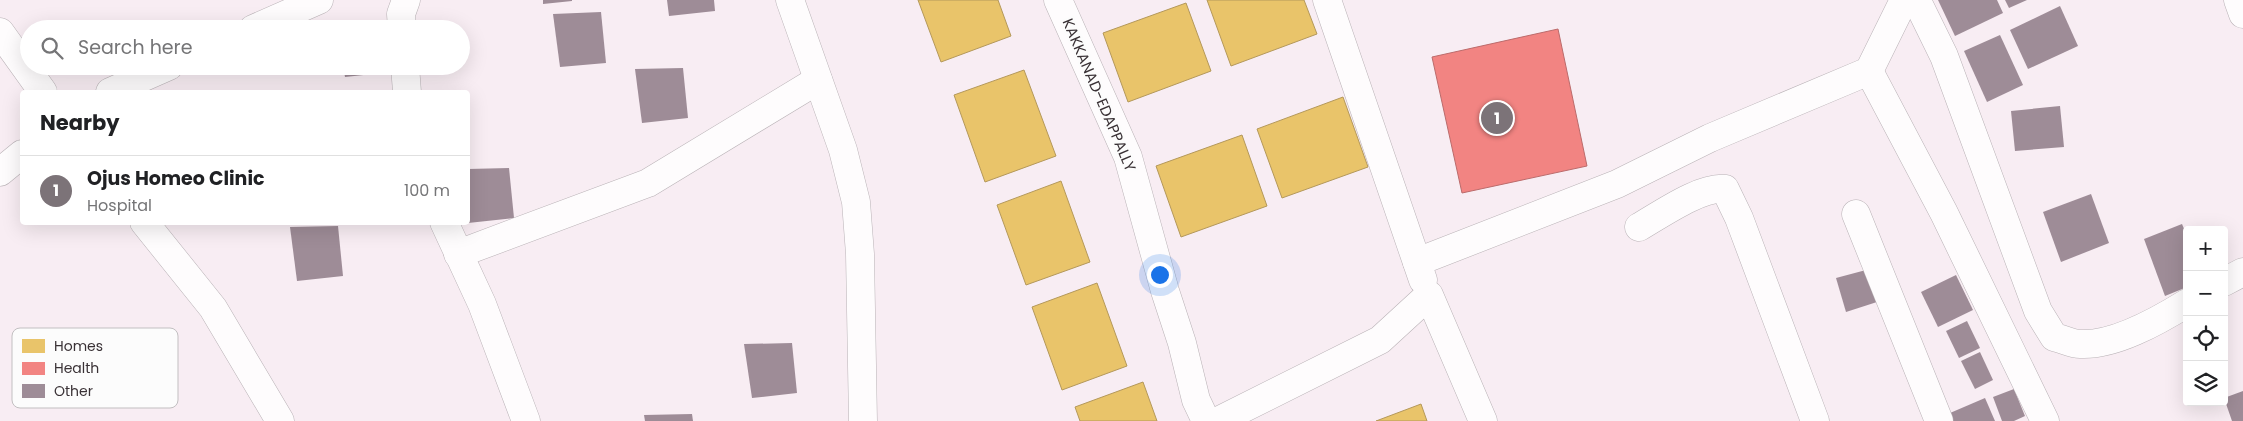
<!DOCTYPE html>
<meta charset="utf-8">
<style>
body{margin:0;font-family:Poppins,sans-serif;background:#f6f6f6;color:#202124}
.controls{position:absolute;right:15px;bottom:15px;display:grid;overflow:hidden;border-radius:5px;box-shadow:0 5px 20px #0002}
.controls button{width:45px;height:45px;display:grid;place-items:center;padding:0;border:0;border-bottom:1px solid #e0e0e0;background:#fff;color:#202124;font:25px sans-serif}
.you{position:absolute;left:1159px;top:274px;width:18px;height:18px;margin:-12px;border:4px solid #fff;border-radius:50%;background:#1a73e8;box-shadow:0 0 0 8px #1a73e833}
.badge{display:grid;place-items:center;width:32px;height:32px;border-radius:50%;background:#7c7378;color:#fff;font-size:16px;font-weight:700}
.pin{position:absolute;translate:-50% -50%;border:2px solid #fff;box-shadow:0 1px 5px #0006}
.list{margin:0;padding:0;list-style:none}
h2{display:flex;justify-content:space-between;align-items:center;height:65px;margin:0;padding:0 20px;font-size:21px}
h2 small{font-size:16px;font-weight:400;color:#757577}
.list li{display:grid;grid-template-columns:32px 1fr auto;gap:15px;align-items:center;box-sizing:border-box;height:70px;padding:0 20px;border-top:1px solid #e0e0e0}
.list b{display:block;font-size:19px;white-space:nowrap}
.list p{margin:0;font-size:16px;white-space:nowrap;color:#757577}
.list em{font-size:16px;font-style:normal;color:#757577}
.icon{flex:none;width:28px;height:28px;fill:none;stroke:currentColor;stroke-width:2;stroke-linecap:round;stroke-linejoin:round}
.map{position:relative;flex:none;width:2243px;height:421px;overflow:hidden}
.search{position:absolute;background:#fff;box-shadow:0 5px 20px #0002;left:20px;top:20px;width:450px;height:55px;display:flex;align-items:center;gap:12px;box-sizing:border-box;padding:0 18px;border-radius:28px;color:#757577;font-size:19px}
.panel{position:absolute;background:#fff;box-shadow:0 5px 20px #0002;left:20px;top:90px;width:450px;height:135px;border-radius:5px}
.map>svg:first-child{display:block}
.homes{fill:#e9c46a;stroke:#b4985a}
.health{fill:#f28482;stroke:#bb6b6b}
.building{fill:#9e8c97}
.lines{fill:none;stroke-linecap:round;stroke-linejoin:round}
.minor-casing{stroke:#b9b2b6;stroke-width:29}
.minor{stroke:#fefcfd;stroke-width:28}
.labels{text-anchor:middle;stroke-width:5;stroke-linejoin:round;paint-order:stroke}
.street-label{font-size:15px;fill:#3a3236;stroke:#fcfcfc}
.key{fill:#fcfcfc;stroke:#c2bfc1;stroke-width:1}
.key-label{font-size:14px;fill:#3a3236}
</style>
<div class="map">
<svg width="2243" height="421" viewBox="0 0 2243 421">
<rect width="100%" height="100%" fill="#f8edf3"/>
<!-- homes -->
<g class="homes">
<path d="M918,0H998L1011,36L941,62Z"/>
<path d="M1207,0H1304L1317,34L1231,66Z"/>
<path d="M1186,3L1211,71L1128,102L1103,33Z"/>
<path d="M1024,70L1056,156L985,182L954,95Z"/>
<path d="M1343,97L1368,167L1282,198L1257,129Z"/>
<path d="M1242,135L1267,206L1181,237L1156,166Z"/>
<path d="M1061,181L1090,262L1026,285L997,205Z"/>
<path d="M1097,283L1127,366L1062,390L1032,307Z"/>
<path d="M1143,382L1157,421H1080L1075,407Z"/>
<path d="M1421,404L1427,421H1376Z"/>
</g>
<!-- health -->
<path class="health" d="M1558,29L1587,166L1462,193L1432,57Z"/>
<!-- building -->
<g class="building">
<path d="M543,0H572V1L543,4Z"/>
<path d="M667,0H714L715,11L669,16Z"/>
<path d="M1938,0H1997L2003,13L1955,36Z"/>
<path d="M2005,0H2027L2009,8Z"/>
<path d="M2060,6L2078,46L2028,69L2010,30Z"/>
<path d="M601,12L606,63L560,67L553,14Z"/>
<path d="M386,22L387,29H339L338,23Z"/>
<path d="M2000,35L2023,85L1987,102L1964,51Z"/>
<path d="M343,66H390L391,72L345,77Z"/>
<path d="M683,68L688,118L642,123L635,69Z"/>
<path d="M2060,106L2064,147L2015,151L2011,111Z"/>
<path d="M509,168L514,218L468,223V169Z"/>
<path d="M2091,194L2109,243L2061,262L2043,212Z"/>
<path d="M2182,224L2187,236V287L2165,296L2144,239Z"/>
<path d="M338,226L343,276L297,281L290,227Z"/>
<path d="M1866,270L1877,302L1846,312L1836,278Z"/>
<path d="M1956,275L1973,310L1938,327L1921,292Z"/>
<path d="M1967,321L1980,348L1959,358L1946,331Z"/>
<path d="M792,343L797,393L752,398L744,344Z"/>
<path d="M1980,352L1993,380L1975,389L1961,361Z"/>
<path d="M2014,389L2025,416L2014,421H2002L1993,397Z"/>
<path d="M2243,391V421H2232L2224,398Z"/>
<path d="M1985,398L1995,421H1945L1943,416Z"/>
<path d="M692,414L693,421H645L644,415Z"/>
</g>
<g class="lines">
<!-- minor casing -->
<g class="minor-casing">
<g id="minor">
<path d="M790,0L843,150L856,202L860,254L863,421"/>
<path d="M1058,0L1128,157L1165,291L1182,343L1196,400L1206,421"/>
<path d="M1327,0L1423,280"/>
<path d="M1914,0L1918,3L1944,56L2038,311L2054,337C2063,339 2072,344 2080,344C2114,346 2158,321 2187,303"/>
<path d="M2238,0L2243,14"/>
<path d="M253,29L319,0"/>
<path d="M402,29L401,14L406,0"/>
<path d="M0,32L43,92"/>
<path d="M405,66L407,92"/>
<path d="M1869,71L1944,213L2045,421"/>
<path d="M110,92L169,66"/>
<path d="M0,172L22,154"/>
<path d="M1856,214L1939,421"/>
<path d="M144,222L213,308L280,421"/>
<path d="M444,222L482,304L526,421"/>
<path d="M1639,227C1660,215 1701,186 1725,189L1739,218L1815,421"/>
<path d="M458,254L648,183L818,80"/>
<path d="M1417,262L1617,184L1710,138L1869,71L1904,0"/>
<path d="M2224,282L2243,272"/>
<path d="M1218,421L1380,340L1429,295L1483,421"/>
</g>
</g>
<!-- minor -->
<use href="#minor" class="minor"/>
</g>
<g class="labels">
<!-- street labels -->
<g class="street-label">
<text transform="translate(1099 95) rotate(67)" y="5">KAKKANAD-EDAPPALLY</text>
</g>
</g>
<!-- legend -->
<rect x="12" y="328" width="166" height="80" rx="8" class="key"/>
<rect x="22" y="339" width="23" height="14" fill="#e9c46a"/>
<rect x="22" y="362" width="23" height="13" fill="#f28482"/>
<rect x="22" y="384" width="23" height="14" fill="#9e8c97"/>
<g class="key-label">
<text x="54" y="351">Homes</text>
<text x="54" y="373">Health</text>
<text x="54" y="396">Other</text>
</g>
</svg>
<div class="controls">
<button>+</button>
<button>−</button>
<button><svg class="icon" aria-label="locate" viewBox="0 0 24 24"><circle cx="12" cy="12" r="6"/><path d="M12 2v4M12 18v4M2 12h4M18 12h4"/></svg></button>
<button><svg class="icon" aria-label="layers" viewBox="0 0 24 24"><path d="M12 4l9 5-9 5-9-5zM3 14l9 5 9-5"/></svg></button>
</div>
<div class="you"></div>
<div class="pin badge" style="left:1497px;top:118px">1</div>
<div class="search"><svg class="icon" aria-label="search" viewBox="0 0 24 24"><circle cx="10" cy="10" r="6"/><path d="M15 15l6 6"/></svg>Search here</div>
<section class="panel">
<h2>Nearby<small></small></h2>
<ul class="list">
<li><span class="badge">1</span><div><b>Ojus Homeo Clinic</b><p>Hospital</p></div><em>100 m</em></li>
</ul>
</section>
</div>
